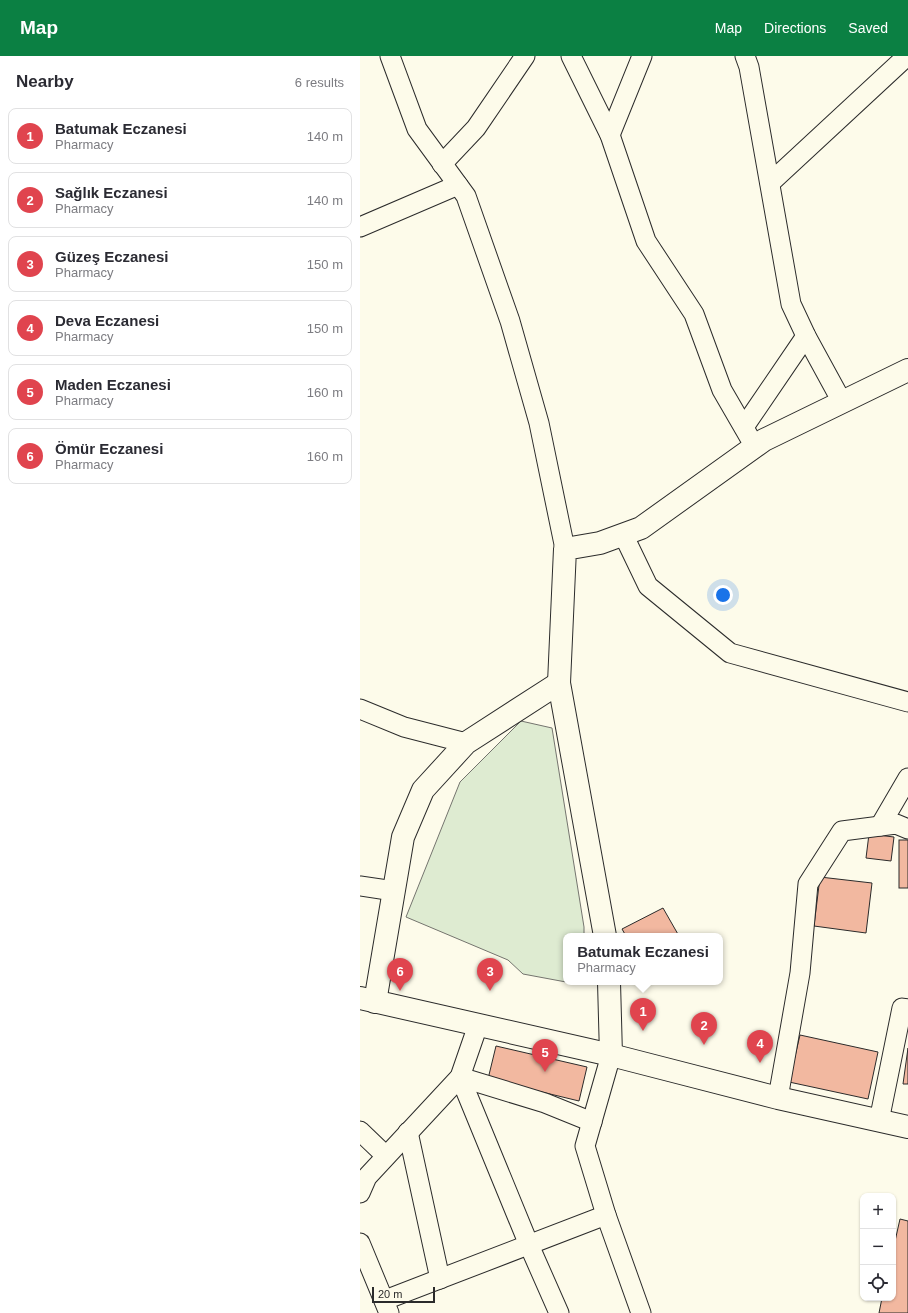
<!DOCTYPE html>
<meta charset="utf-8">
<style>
body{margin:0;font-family:Helvetica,sans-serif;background:#f2f2f3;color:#2b2b33}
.controls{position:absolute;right:12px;bottom:12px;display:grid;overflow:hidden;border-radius:8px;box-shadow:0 1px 3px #0004}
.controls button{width:36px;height:36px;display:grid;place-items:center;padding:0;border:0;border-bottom:1px solid #e1e1e2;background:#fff;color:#2b2b33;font:20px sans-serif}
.scale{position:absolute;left:12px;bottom:10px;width:63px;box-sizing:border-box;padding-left:4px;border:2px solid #2b2b2b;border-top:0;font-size:11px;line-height:14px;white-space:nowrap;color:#2b2b2b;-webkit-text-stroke:3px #fdfbea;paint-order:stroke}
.you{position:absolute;left:363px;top:539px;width:14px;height:14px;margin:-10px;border:3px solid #fff;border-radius:50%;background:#1a73e8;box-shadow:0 0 0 6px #1a73e833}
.badge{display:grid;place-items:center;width:26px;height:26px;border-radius:50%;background:#0b8043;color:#fff;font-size:13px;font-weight:700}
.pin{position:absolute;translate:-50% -33px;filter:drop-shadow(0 1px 2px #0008)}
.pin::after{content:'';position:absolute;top:21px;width:14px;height:12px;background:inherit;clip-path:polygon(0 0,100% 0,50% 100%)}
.popup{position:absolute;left:203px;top:877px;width:160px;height:52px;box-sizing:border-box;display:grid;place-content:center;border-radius:8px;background:#fff;filter:drop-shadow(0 1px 3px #0005);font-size:13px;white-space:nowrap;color:#7c7c81}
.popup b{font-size:15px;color:#2b2b33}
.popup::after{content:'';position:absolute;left:50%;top:100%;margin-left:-8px;border:8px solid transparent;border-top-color:#fff}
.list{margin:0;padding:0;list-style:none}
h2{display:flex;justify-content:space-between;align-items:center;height:52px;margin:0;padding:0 16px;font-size:17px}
h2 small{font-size:13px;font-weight:400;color:#7c7c81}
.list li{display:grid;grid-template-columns:26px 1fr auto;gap:12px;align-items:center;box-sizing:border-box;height:56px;margin:0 8px 8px;padding:0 8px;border:1px solid #e1e1e2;border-radius:8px}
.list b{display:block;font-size:15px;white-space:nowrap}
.list p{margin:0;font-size:13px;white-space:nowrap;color:#7c7c81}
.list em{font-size:13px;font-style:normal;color:#7c7c81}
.icon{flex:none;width:22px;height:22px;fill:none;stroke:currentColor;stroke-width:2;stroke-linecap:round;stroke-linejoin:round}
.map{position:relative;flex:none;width:548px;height:1257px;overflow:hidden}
header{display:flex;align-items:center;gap:24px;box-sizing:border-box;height:56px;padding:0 20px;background:#0b8043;color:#fff}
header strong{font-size:19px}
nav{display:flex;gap:22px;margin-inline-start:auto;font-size:14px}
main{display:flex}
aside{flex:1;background:#fff}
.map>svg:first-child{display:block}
.green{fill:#deebd1;stroke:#74746e}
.building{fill:#f2b8a0;stroke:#2b2b2b}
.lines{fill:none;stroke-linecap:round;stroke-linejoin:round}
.minor-casing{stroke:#2b2b2b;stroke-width:21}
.tertiary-casing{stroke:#2b2b2b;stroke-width:24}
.secondary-casing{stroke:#2b2b2b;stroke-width:24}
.minor{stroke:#fdfbea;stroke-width:19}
.tertiary{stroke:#fdfbea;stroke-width:22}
.secondary{stroke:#fdfbea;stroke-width:22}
</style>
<header>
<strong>Map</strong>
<nav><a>Map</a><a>Directions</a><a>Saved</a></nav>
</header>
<main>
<aside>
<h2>Nearby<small>6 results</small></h2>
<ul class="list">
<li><span class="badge" style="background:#e0444e">1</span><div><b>Batumak Eczanesi</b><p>Pharmacy</p></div><em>140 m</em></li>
<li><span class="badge" style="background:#e0444e">2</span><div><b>Sağlık Eczanesi</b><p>Pharmacy</p></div><em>140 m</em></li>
<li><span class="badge" style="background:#e0444e">3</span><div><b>Güzeş Eczanesi</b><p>Pharmacy</p></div><em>150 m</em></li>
<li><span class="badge" style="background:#e0444e">4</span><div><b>Deva Eczanesi</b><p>Pharmacy</p></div><em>150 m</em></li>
<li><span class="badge" style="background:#e0444e">5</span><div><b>Maden Eczanesi</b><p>Pharmacy</p></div><em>160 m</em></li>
<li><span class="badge" style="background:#e0444e">6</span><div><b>Ömür Eczanesi</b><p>Pharmacy</p></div><em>160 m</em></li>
</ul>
</aside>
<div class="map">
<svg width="548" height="1257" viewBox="0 0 548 1257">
<rect width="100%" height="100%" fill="#fdfbea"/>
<!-- green -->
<path class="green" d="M161,665L192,672L224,871V880H206V926L163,918L148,904L46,861L100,726Z"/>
<!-- building -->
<g class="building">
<path d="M509,778L534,781L531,805L506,802Z"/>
<rect x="539" y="784" width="9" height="48"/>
<path d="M460,821L512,827L506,877L454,870Z"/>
<path d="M303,852L319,880H266L262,873Z"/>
<path d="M440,979L518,996L508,1043L429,1026Z"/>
<path d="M136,990L227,1011L219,1045L128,1023Z"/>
<path d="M548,992V1028H543Z"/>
<path d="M540,1163L548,1165V1257H519L522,1242H533V1194Z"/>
</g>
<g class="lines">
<!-- minor casing -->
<g class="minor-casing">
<g id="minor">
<path d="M30,0L57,73L106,140L150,265L179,367L205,493"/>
<path d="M211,0L250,79L286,185L334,258L362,334L395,391"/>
<path d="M385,0L389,11L431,248L446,280L482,346"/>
<path d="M250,79L282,0"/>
<path d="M82,108L116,72L165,0"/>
<path d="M410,127L547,0"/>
<path d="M0,171L98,129"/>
<path d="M384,371L446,280"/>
<path d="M263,478L288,530L370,597L548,646"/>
<path d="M0,653L44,671L106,687"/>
<path d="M520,770L548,722"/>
<path d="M0,830L34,835"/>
<path d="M251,999L225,1090L246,1159L281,1257"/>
<path d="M100,1021L169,1189L199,1257"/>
<path d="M100,1021L185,1047L232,1066"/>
<path d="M418,1042L440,917L448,828L482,775L536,768L548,773"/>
<path d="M519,1065L542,952L548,953"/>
<path d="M0,1075L26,1100"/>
<path d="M48,1076L80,1223"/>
<path d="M0,1137L7,1121L100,1021L118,969"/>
<path d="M0,1187L29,1257"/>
<path d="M25,1244L246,1159"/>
</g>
</g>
<!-- tertiary casing -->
<g class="tertiary-casing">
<g id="tertiary">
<path d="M245,880L199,627L205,493L240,487L281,472L404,384L548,314"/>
<path d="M249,926L251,999"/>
<path d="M15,946L43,781L63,734L106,687L199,627"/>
</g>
</g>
<!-- secondary casing -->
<g class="secondary-casing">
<path id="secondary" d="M0,942L251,999L418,1042L548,1071"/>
</g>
<!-- minor -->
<use href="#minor" class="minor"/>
<!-- tertiary -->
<use href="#tertiary" class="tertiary"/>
<!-- secondary -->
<use href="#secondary" class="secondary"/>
</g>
</svg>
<div class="controls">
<button>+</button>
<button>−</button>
<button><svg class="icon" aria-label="locate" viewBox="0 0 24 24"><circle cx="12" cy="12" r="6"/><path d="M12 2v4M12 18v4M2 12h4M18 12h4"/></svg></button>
</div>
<div class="scale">20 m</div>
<div class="you"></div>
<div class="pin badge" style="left:283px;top:975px;background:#e0444e">1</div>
<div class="popup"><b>Batumak Eczanesi</b>Pharmacy</div>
<div class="pin badge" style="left:344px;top:989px;background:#e0444e">2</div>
<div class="pin badge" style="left:130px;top:935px;background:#e0444e">3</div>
<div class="pin badge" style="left:400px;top:1007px;background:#e0444e">4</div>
<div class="pin badge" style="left:185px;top:1016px;background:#e0444e">5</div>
<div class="pin badge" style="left:40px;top:935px;background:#e0444e">6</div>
</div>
</main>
